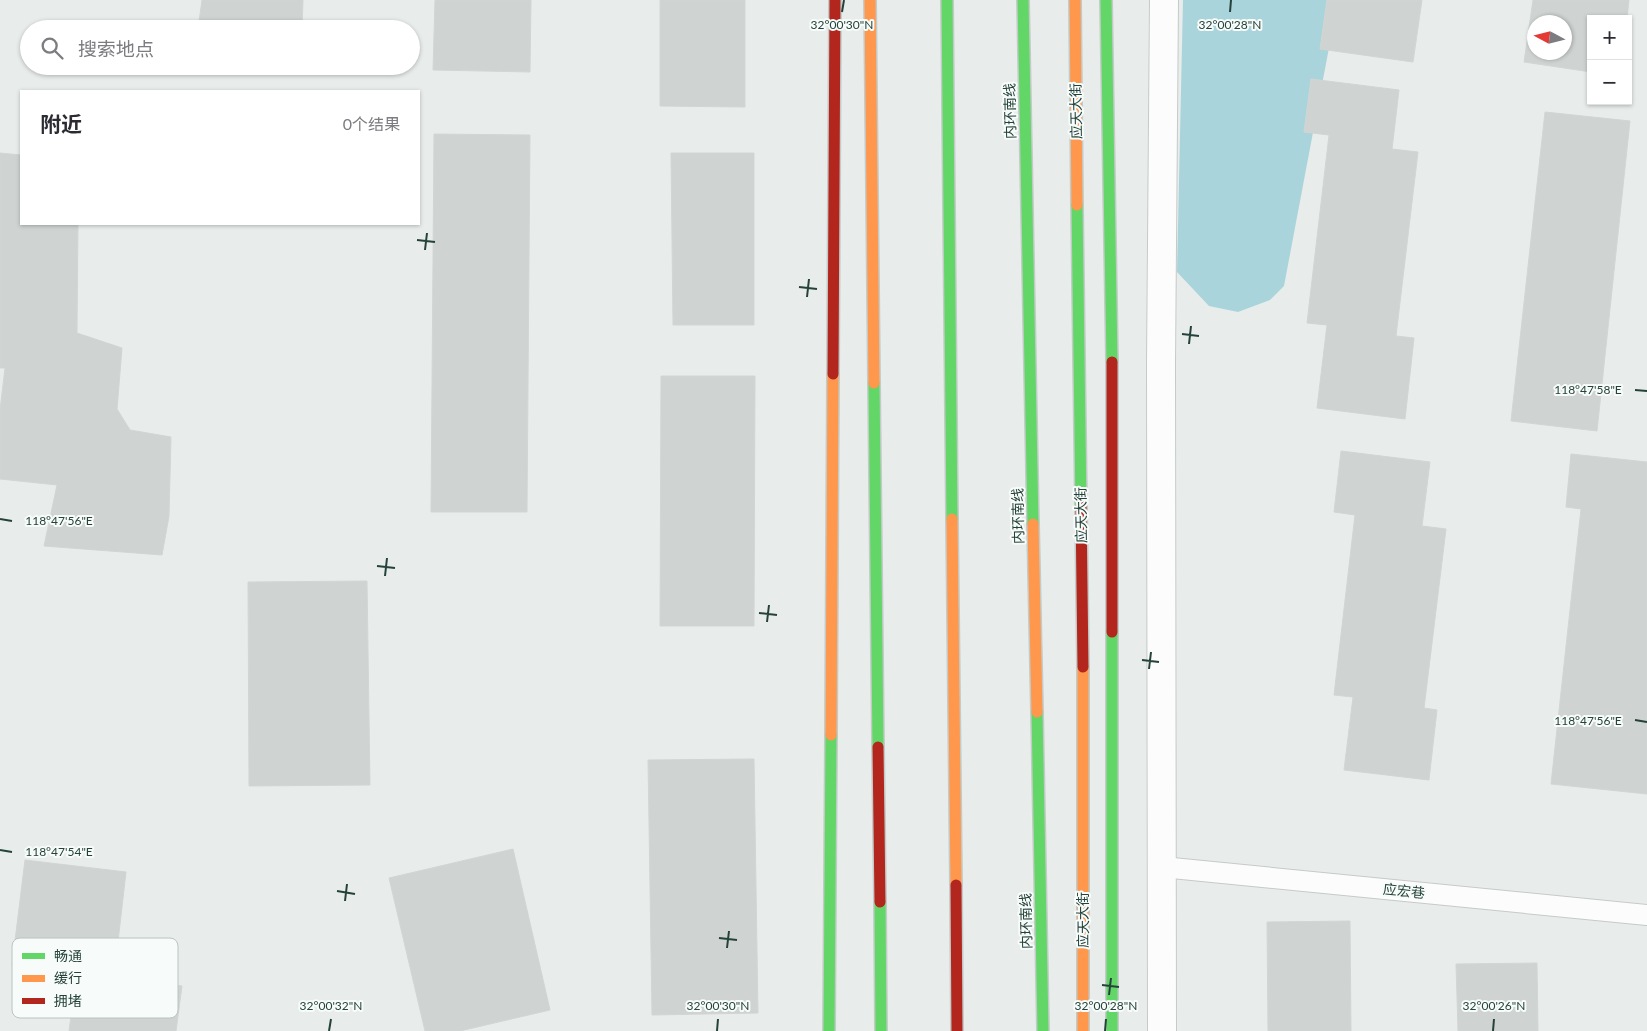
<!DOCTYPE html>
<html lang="zh">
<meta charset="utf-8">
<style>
body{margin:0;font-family:Lato,"Noto Sans SC",sans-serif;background:#f7f7f7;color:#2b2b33}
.controls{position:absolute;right:15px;top:15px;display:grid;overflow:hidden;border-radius:0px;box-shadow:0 1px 4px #0004}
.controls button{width:45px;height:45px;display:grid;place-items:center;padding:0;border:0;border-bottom:1px solid #e1e1e2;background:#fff;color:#2b2b33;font:25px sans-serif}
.compass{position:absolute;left:1527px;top:15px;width:45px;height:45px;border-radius:50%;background:#fff;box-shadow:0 1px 4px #0004;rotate:277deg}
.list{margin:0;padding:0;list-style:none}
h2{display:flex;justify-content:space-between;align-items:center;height:65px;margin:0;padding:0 20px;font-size:21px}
h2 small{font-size:16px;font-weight:400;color:#7c7c81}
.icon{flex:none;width:28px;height:28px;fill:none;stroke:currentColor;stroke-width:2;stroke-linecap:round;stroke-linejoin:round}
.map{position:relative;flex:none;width:1647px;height:1031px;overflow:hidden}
.search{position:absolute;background:#fff;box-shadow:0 1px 4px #0004;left:20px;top:20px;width:400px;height:55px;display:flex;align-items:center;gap:12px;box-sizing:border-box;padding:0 18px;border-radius:28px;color:#7c7c81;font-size:19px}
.panel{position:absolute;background:#fff;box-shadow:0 1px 4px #0004;left:20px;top:90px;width:400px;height:135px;border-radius:0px}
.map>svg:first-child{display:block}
.water{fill:#a9d4db}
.building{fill:#cfd4d2;stroke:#d1d6d4;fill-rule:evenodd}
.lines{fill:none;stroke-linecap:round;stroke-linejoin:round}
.lane-casing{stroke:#c5cac8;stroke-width:22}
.street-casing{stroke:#c5cac8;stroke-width:30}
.fast-casing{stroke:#c3cbc8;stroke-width:14}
.slow-casing{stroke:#c3cbc8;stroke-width:14}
.jam-casing{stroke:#c3cbc8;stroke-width:14}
.lane{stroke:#fcfcfc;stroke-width:20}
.street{stroke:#fcfcfc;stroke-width:28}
.fast{stroke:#63d668;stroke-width:11}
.slow{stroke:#ff974d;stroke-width:11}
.jam{stroke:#b3261e;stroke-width:11}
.ticks{fill:none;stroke:#24423a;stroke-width:2}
.labels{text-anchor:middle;stroke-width:4;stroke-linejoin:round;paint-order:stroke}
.street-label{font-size:14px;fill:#24423a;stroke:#f7fbf9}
.key{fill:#f7fbf9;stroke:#b8c4c0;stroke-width:1}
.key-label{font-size:14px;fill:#24423a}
.ticks-label{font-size:12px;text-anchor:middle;fill:#24423a;stroke:#f7fbf9;stroke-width:4;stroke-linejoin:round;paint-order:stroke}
</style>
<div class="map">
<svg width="1647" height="1031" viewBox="0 0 1647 1031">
<rect width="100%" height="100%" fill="#e8edeb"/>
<!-- water -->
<path class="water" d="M1183,0H1338L1284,286L1270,300L1238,312L1209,306L1177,272Z"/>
<!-- building -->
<g class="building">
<path d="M202,0H303L302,29H198Z"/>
<path d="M435,0H531L530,72L433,70Z"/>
<path d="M660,0H745V107L660,106Z"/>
<path d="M1327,0H1422L1413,62L1320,49Z"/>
<path d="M1533,0H1629L1627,19H1591V72L1524,62ZM1534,22H1564V52H1534Z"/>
<path d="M1311,79L1399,90L1392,149L1418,152L1396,336L1414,338L1405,419L1317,408L1327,325L1307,323L1329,135L1304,132Z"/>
<path d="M1545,112L1630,121L1597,431L1511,421Z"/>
<path d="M434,134L530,135L527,512H431Z"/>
<path d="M0,153L21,155V224H78L77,333L122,348L117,409L130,430L171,437L169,516L162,555L44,546L57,485L0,479V410L5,368H0Z"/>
<path d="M671,153H754V325H673Z"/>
<path d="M661,376H755L754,626H660Z"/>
<path d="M1341,451L1430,462L1422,526L1446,529L1424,708L1437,710L1429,780L1344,770L1353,697L1334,695L1355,515L1334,512Z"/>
<path d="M1571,454L1647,462V794L1551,784L1581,509L1566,507Z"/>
<path d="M367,581L370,785L249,786L248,582Z"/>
<path d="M754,759L758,1013L652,1015L648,760Z"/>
<path d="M513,849L550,1010L460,1031H425L389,878Z"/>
<path d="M25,860L126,872L114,976L12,965Z"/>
<path d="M1350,921L1351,1031H1268L1267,922Z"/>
<path d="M1537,963L1538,1031H1458L1456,964Z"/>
<path d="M77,972L182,986L176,1031H69Z"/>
</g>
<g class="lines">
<!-- lane casing -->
<g class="lane-casing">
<path id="lane" d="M1162,867L1647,915"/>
</g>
<!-- street casing -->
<g class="street-casing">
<path id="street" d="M1162,1031L1161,365L1164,0"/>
</g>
<!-- fast casing -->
<g class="fast-casing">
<g id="fast">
<path d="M947,0L952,519"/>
<path d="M1023,0L1033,524"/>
<path d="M1106,0L1112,362"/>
<path d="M1077,205L1081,507"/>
<path d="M874,383L878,747"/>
<path d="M1112,632V1031"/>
<path d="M1037,712L1043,1031"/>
<path d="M880,902L881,1031"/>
<path d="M829,1031L831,735"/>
</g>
</g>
<!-- slow casing -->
<g class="slow-casing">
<g id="slow">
<path d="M870,0L874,383"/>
<path d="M1075,0L1077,205"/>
<path d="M952,519L956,885"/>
<path d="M1033,524L1037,712"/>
<path d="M1083,667V1031"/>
<path d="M831,735L833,374"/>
</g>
</g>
<!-- jam casing -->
<g class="jam-casing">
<g id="jam">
<path d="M1112,362V632"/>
<path d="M833,374L835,0"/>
<path d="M1081,507L1083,667"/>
<path d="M878,747L880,902"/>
<path d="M956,885L957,1031"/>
</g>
</g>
<!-- lane -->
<use href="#lane" class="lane"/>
<!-- street -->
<use href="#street" class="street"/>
<!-- fast -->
<use href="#fast" class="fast"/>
<!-- slow -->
<use href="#slow" class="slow"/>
<!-- jam -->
<use href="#jam" class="jam"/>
</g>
<!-- ticks -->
<path class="ticks" d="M842,12L844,0M1230,12L1231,0M417,240L435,242M425,250L427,233M799,287L817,289M807,297L809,279M1182,334L1199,336M1189,344L1191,326M1635,390L1647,391M0,519L12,521M377,566L395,568M385,576L387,558M759,613L777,615M767,622L769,605M1142,660L1159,662M1149,669L1151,652M1635,720L1647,722M0,850L12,852M337,891L355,894M345,901L347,884M719,938L737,940M727,948L729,931M1102,985L1119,987M1109,995L1111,978M329,1031L331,1019M717,1031L718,1019M1105,1031L1106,1019M1493,1031L1494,1019"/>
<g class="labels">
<!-- street labels -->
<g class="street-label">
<text transform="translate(1010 111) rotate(-91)" y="5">内环南线</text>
<text transform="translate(1076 111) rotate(-91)" y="5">应天大街</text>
<text transform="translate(1081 515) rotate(-91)" y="5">应天大街</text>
<text transform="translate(1018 516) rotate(-91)" y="5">内环南线</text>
<text transform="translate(1404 891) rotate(6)" y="5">应宏巷</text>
<text transform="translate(1083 920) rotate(-90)" y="5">应天大街</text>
<text transform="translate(1026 921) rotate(-91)" y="5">内环南线</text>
</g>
</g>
<!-- legend -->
<rect x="12" y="938" width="166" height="80" rx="8" class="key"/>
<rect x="22" y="953" width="23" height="6" fill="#63d668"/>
<rect x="22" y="975" width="23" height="7" fill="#ff974d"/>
<rect x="22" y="998" width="23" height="6" fill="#b3261e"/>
<g class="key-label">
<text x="54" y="961">畅通</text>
<text x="54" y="983">缓行</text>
<text x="54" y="1006">拥堵</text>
</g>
<g class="ticks-label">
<text x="842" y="29">32°00'30"N</text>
<text x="1230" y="29">32°00'28"N</text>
<text x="1588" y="394">118°47'58"E</text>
<text x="59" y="525">118°47'56"E</text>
<text x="1588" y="725">118°47'56"E</text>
<text x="59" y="856">118°47'54"E</text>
<text x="331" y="1010">32°00'32"N</text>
<text x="718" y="1010">32°00'30"N</text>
<text x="1106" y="1010">32°00'28"N</text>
<text x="1494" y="1010">32°00'26"N</text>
</g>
</svg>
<div class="controls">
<button>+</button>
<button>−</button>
</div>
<svg class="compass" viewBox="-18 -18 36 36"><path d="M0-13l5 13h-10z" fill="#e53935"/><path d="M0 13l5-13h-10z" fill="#7c7c81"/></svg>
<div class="search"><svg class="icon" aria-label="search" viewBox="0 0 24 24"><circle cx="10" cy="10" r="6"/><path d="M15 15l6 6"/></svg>搜索地点</div>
<section class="panel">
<h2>附近<small>0个结果</small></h2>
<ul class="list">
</ul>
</section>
</div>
